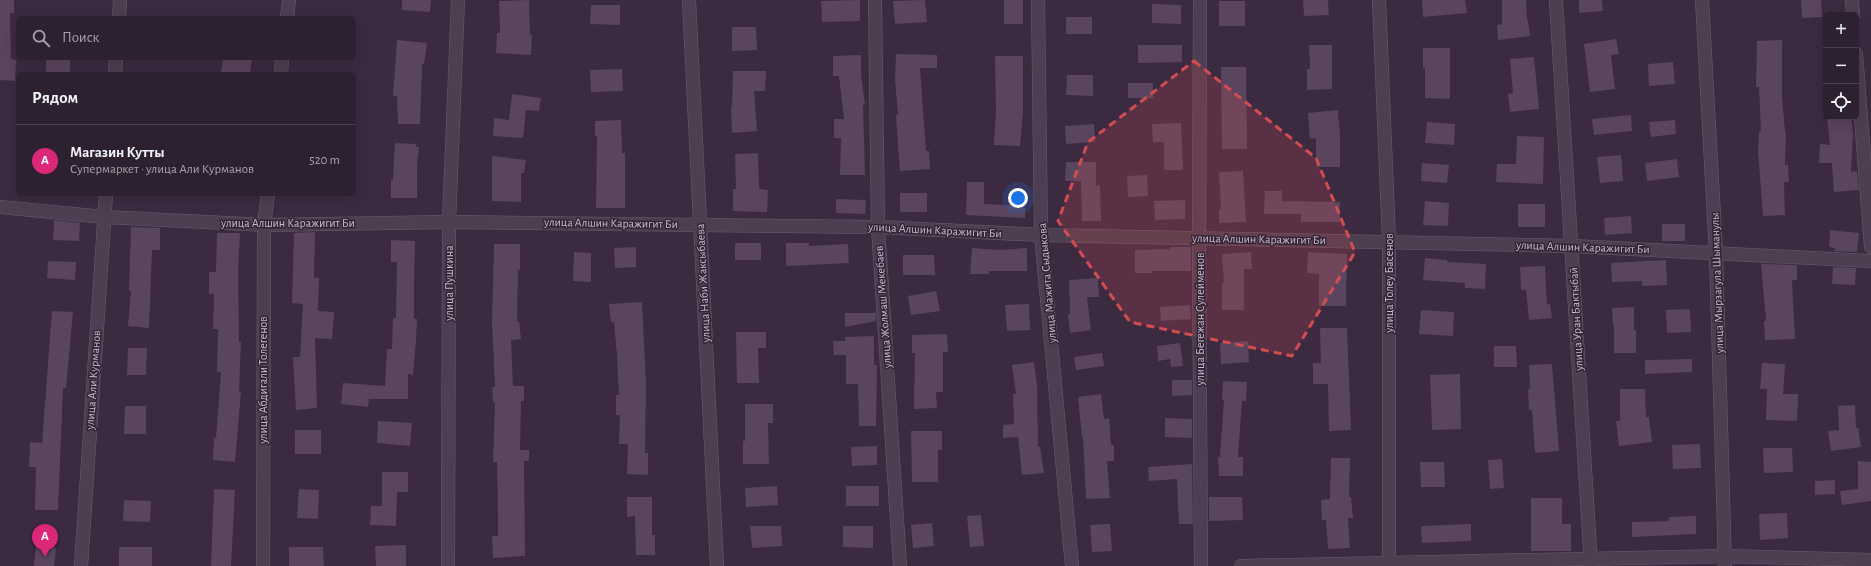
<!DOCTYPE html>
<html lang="ru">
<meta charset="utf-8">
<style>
body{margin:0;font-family:"Alegreya Sans",sans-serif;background:#392d3d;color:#f1f3f6}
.controls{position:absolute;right:12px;top:12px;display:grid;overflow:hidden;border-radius:6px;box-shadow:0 4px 16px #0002}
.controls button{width:36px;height:36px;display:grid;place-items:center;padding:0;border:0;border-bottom:1px solid #483e4d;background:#2d2031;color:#f1f3f6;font:20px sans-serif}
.you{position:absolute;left:1018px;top:198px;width:14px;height:14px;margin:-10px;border:3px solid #fff;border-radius:50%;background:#1a73e8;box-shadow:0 0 0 6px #1a73e833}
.badge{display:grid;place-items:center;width:26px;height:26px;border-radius:50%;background:#db2777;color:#fff;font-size:13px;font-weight:700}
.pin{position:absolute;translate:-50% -33px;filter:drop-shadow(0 1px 2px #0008)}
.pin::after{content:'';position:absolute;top:21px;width:14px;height:12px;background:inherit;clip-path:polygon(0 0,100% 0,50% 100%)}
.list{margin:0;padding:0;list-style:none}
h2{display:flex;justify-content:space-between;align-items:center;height:52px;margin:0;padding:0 16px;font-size:17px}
h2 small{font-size:13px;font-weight:400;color:#a7a3ab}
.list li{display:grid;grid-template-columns:26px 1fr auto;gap:12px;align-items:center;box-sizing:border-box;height:72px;padding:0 16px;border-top:1px solid #483e4d}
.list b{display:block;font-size:15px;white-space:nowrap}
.list p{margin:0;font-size:13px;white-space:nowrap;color:#a7a3ab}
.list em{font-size:13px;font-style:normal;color:#a7a3ab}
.icon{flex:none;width:22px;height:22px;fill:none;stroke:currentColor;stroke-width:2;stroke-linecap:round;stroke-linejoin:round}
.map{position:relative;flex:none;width:1871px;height:566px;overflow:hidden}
.search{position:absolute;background:#2d2031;box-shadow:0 4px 16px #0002;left:16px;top:16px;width:340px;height:44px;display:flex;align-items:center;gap:10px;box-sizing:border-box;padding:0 14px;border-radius:6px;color:#a7a3ab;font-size:15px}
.panel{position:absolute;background:#2d2031;box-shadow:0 4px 16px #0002;left:16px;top:72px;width:340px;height:124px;border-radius:6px}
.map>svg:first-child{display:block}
.building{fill:#59455e}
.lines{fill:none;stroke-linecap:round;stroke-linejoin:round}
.street-casing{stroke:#6b5c6e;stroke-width:14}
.street{stroke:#4d3e51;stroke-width:13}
.marked{fill:#d24d51;fill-opacity:0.2;stroke:#d24d51;stroke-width:3;stroke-dasharray:8 5;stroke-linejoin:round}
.labels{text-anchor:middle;stroke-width:3;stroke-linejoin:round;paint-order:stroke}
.street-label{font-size:12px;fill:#c8bbcb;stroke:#332336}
</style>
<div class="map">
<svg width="1871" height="566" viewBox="0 0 1871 566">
<rect width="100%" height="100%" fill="#3c2a41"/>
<!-- building -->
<g class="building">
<path d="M0,0H14V13H10L11,59L16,60L15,81L0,80Z"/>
<path d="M402,0H431L430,12L402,10Z"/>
<path d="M529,0L530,35H532L531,55L496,53L497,33H500L499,1Z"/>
<path d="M860,0V21L822,22L821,1Z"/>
<path d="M925,0L927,22L895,24L893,1Z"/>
<rect x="1004" y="0" width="19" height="24"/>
<path d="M1303,0H1328L1329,15L1304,16Z"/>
<path d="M1422,0H1465L1467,13L1423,17Z"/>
<path d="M1502,0H1526L1527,21H1528L1530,36L1498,40L1497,25L1502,24Z"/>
<path d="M1579,0H1602L1603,11L1579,13Z"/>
<path d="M1801,0H1821L1822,17L1802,18Z"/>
<rect x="1219" y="1" width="26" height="25"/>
<path d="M1152,4L1181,5V24L1152,23Z"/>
<path d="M591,5H620V25L590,24Z"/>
<rect x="1066" y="17" width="26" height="17"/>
<path d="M732,27H756L757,50L732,51Z"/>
<path d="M1616,39L1619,54L1611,55L1615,89L1590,92L1584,44Z"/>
<path d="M397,40L427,43L424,64H422L420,124H398L397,96H393Z"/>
<path d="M1782,40V97L1785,132H1786L1785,165H1788L1789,182H1784L1785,215L1763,216L1758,151L1759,131H1761L1759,87H1756L1757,41Z"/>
<path d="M1138,45H1182V62L1138,63Z"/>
<path d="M1309,45H1332V89L1307,90V69H1310Z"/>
<path d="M1423,48H1450V99L1425,98V68H1423Z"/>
<path d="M896,54L937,55V68H920L926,151H929L930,169L900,171L896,115H898L895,80Z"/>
<path d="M861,55V75L865,105H863L865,175H840L841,138H834V119H844L839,76H833V56Z"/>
<path d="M995,56H1023V111L1020,146L994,145L996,111Z"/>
<path d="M1534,57L1539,109L1510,112L1508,94L1513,93L1510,59Z"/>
<rect x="46" y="58" width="24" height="15"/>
<path d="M223,58H252L250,74L221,72Z"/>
<path d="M1673,62L1675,84L1649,86L1648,64Z"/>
<path d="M1221,67H1246L1247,149H1222Z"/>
<path d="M622,69L623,91L591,92L590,70Z"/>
<path d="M733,71H766L765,91H754L757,131L732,133L731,107H732Z"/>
<path d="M1067,75H1093V96L1066,95Z"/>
<rect x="1128" y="83" width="25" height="15"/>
<path d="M512,94L541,98L539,111L526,110L523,138L493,136L494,118L509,120Z"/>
<path d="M1338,110L1340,136V167H1316V138L1310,139L1308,113Z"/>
<path d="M1631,115L1632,131L1594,135L1592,119Z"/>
<path d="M1827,117H1851L1853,134L1851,172L1857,171L1859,190L1834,192L1832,163H1819L1820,144L1830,145Z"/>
<path d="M621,120L622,153H625V208H596L597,136H595V121Z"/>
<path d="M1675,120L1676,134L1651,137L1649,122Z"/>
<path d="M1427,122L1455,124L1454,145L1425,143Z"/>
<path d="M1181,123L1183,170H1164V142H1153L1152,124Z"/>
<path d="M1094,124L1095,142L1066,144L1065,126Z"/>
<path d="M1517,136L1544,137L1543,184L1496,182L1497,164H1516Z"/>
<path d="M395,143L416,144V147H419L417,165V198H391V180H393Z"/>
<path d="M758,153L759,189L768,190L767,212L733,211V189H736L735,154Z"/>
<path d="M1621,155L1623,181L1600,183L1597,157Z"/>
<path d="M492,156L526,160L524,173H521V202L492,201Z"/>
<path d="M1677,159L1679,177L1647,181L1645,163Z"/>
<path d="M1066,162H1096V186L1100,185L1101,221H1082L1081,181H1065Z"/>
<path d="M1422,163L1449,165L1447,183L1421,181Z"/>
<path d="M1243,171L1246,222L1219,223V209H1221L1219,172Z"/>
<path d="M1147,175L1148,196L1128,197L1127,176Z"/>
<path d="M967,182H984V204L1025,206V218L966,215Z"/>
<path d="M1265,191H1282V201L1340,202V222H1301V214H1264Z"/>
<rect x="900" y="193" width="27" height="19"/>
<path d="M836,199L866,200L865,214L836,213Z"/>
<path d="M1185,200V219L1155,220L1154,201Z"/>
<path d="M1425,201L1449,203L1448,226L1423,225Z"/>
<rect x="1518" y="204" width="27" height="23"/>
<path d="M1631,216L1632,233L1605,235L1604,218Z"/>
<path d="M54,220L80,223L79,241L53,240Z"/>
<rect x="1662" y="224" width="23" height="17"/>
<path d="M131,227L160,228V250H152L149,328L128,326L131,291H129Z"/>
<path d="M1830,230L1859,233L1857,252L1834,251L1835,248L1829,247Z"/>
<path d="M315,232L314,278H319L318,311L334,312L332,339L315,338L317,408L296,410L293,357H300L303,304L292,303L294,233Z"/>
<path d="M217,233H240L238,272L239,342H241L239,391L241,392L235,462L213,460L214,438H216L221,372H217L218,329H213L214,294H209V272H216Z"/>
<path d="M391,240L415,241L414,282V319H417L416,340L413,375L408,374V399H369L368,407L341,404L343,383L385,386L387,349H392L393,318H396L397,262H391Z"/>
<rect x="735" y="243" width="26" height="17"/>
<path d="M786,243H809V246L848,244L849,263L786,266Z"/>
<path d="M494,244H520V270H518L517,322L519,321L521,339L511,340L513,386H524V401H521L520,450H529V461H524L525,556L493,558L492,536H498V510L497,462H493L495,402H493L492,387H495L492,323Z"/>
<path d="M636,247V267L615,268L614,248Z"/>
<path d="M1170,247H1191V271H1152V273H1135V250L1170,249Z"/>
<path d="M972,248L999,250L1027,248V271H989V274H970Z"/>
<path d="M574,252L591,253V282L573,281Z"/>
<path d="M1251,252L1252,269H1244V310H1222V283H1224L1222,254Z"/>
<path d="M1308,252L1347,254L1346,306H1319V274L1307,273Z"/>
<path d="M903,255H934L935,275H903Z"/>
<path d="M1425,258L1447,260V262L1486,264L1485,289L1465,288V283L1423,280Z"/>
<path d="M1666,260L1667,285L1642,286V281L1612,282L1611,263Z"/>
<path d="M48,261L76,262L75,280L47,278Z"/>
<path d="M1761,264L1797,265V280H1792L1795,339L1765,340L1764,321H1766Z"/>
<path d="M1545,266L1547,304H1550L1552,318L1529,320L1526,290H1521L1520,267Z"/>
<path d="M1833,267L1856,268L1855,285L1832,284Z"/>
<path d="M1098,278L1099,297H1087L1091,330L1070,333L1068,314H1070L1069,280Z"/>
<path d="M936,291L940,311L911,315L908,296Z"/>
<path d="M642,302L646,383L645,453H648V475L627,474L628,444H619L620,415H616V395H619L617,355L614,322H611L609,304Z"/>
<path d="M1029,304L1030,330L1007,331L1005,305Z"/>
<path d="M1190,305L1191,319L1161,321L1160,307Z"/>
<path d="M1634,307V330H1636V353H1614V326H1613L1612,308Z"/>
<path d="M1690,309L1691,332L1667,333L1666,310Z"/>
<path d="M1421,310L1454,312L1453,336L1419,334Z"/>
<path d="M52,311L73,312L66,388H63L58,510H35L36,467H29L30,442L42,443Z"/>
<path d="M845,313H876V321L845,327Z"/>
<path d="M1320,328H1347L1351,430L1329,431L1328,384H1313V363H1321Z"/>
<path d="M736,332H766V348H758L759,383H737Z"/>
<path d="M947,334L948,352H943V392H936L937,408L914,409L915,353H912V335Z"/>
<path d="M874,336V365H877L876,426H859L858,384H846V355H834L833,341H845V337Z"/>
<path d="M1248,341L1249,362L1221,364L1220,343Z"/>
<path d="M1180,343L1183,366L1171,367L1170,359L1158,361L1157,346Z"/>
<path d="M1494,346H1516L1517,367H1494Z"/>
<path d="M128,348H147L146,375H127Z"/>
<path d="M1102,353L1104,366L1076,370L1074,357Z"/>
<path d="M1692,359V372L1645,374V360Z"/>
<path d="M1034,362L1037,385L1038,447H1040L1044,473L1022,475L1018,437L1003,438V425L1014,424L1013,394H1016L1012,365Z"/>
<path d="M1762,363L1785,364L1783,394H1798L1797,421L1766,420L1767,389H1760Z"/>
<path d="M1552,364L1559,451L1535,453L1532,410H1529L1528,389H1530L1529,365Z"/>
<path d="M1460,374L1461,429L1432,430L1430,375Z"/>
<path d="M1172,380H1192V395L1172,396Z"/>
<path d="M1223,381L1247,382L1246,401H1242L1238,457H1243V476H1219L1218,457H1220L1224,400H1222Z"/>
<path d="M1620,389H1645L1646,417H1649L1652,442L1619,446L1616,421H1620Z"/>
<path d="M1101,394L1104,419L1109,418L1111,445H1114V461H1107L1110,498L1086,499L1083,437H1082L1078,397Z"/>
<path d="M745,404H773V423H768L769,464H743V441H745Z"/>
<path d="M1855,405L1856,428H1858L1861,447L1831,451L1828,431L1839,430L1838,406Z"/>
<path d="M125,406H146V434H124Z"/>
<path d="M1165,418L1192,419V438L1165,437Z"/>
<path d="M378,421L412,423L410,446L377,443Z"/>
<rect x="295" y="430" width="26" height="24"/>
<path d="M911,431H942V450H938V482H912Z"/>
<path d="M1700,444L1701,468L1673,469L1672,445Z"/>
<path d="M877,446V465L852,466L851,447Z"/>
<path d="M1763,448H1792L1793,472L1764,473Z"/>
<path d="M1331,458H1350L1349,497H1351L1353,518H1348L1350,548L1328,549L1326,520H1322L1321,500L1330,499Z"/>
<path d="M1502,459L1504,488L1490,489L1488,460Z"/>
<path d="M1858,461L1871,462V501L1842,505L1840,491L1858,489Z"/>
<path d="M1420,462H1444L1445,487H1421Z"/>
<path d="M1192,464L1193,524H1179L1177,479L1149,481L1148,467Z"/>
<path d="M382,472H408V492H397L396,526L370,525L371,506H382Z"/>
<path d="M1835,480V494L1815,495V481Z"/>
<path d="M777,486L778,505L746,507L745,488Z"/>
<rect x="846" y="486" width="33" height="20"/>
<path d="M214,489L235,490L231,566H211Z"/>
<path d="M299,489L319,490L318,519L297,518Z"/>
<path d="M627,497H652V535H655V555H636L635,516L627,517Z"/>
<path d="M1209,497H1242L1243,520L1209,521Z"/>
<path d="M1531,498H1562V524H1571V551H1531Z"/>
<path d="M124,500L151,501L150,522L123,521Z"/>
<path d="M1787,513L1788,538L1760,540L1759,514Z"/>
<path d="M981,515L984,546L970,547L967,516Z"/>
<path d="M1696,516V534L1632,537V522L1669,521V517Z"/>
<path d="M932,523L934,546L913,548L911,525Z"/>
<path d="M1110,524L1112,551L1092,552L1090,525Z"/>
<path d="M1471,524V541L1422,543L1421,526Z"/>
<path d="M750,526H781L782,546L752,548Z"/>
<path d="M843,526H873V548L843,547Z"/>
<path d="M406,545V566H376L375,546Z"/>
<path d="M36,546L56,548L54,566H34Z"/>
<rect x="119" y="547" width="33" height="19"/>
<path d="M289,547H323L324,566H289Z"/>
</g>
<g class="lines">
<!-- street casing -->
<g class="street-casing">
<g id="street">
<path d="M689,0L717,566"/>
<path d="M875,0L878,227L900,566"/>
<path d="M1038,0L1041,235L1072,566"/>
<path d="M1200,0L1199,238L1201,566"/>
<path d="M1379,0L1389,241V566"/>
<path d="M1556,0L1591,566"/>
<path d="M1702,0L1716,253L1725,566"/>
<path d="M1852,0L1853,15"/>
<path d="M119,18L120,0"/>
<path d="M287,18L289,0"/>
<path d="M1856,54L1871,247"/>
<path d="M115,74L116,58"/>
<path d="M281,74L282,58"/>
<path d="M0,207L104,217L264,225L449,222L878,227L1041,235L1572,246L1871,261"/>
<path d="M81,566L106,194"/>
<path d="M263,566L264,225L268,194"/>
<path d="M448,566L449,222L458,0"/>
<path d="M1241,566L1725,556L1871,560"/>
</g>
</g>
<!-- street -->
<use href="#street" class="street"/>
</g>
<!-- marked area -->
<path class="marked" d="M1194,61L1316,158L1355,252L1292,356L1130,322L1058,221L1088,142Z"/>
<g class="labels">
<!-- street labels -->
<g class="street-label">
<text x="288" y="227">улица Алшин Каражигит Би</text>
<text transform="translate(611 223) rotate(1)" y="4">улица Алшин Каражигит Би</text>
<text transform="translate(935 230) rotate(3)" y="4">улица Алшин Каражигит Би</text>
<text transform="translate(1259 239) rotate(1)" y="4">улица Алшин Каражигит Би</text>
<text transform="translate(1583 247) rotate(2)" y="4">улица Алшин Каражигит Би</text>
<text transform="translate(449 283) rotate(-90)" y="4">улица Пушкина</text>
<text transform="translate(703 283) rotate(-93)" y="4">улица Наби Жаксыбаева</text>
<text transform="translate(1047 283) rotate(-95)" y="4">улица Мажита Сыдыкова</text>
<text transform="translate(1389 283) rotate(-90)" y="4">улица Толеу Басенов</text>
<text transform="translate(1717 283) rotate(-92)" y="4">улица Мырзагула Шыманулы</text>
<text transform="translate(883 307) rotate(-94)" y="4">улица Жолмаш Мекебаев</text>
<text transform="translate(1200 319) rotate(-90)" y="4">улица Бегежан Сулейменов</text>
<text transform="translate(1576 319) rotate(-93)" y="4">улица Уран Бактыбай</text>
<text transform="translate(93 380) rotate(-86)" y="4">улица Али Курманов</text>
<text transform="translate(263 380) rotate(-90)" y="4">улица Абдигали Толегенов</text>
</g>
</g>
</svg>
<div class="controls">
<button>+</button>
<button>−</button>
<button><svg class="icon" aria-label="locate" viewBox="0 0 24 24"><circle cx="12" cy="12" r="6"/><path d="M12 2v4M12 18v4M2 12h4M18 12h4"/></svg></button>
</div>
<div class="you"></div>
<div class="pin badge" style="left:45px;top:557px">A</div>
<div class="search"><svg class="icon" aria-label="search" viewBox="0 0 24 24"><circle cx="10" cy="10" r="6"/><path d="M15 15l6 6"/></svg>Поиск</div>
<section class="panel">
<h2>Рядом<small></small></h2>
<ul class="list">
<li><span class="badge">A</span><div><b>Магазин Кутты</b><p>Супермаркет · улица Али Курманов</p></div><em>520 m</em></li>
</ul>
</section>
</div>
